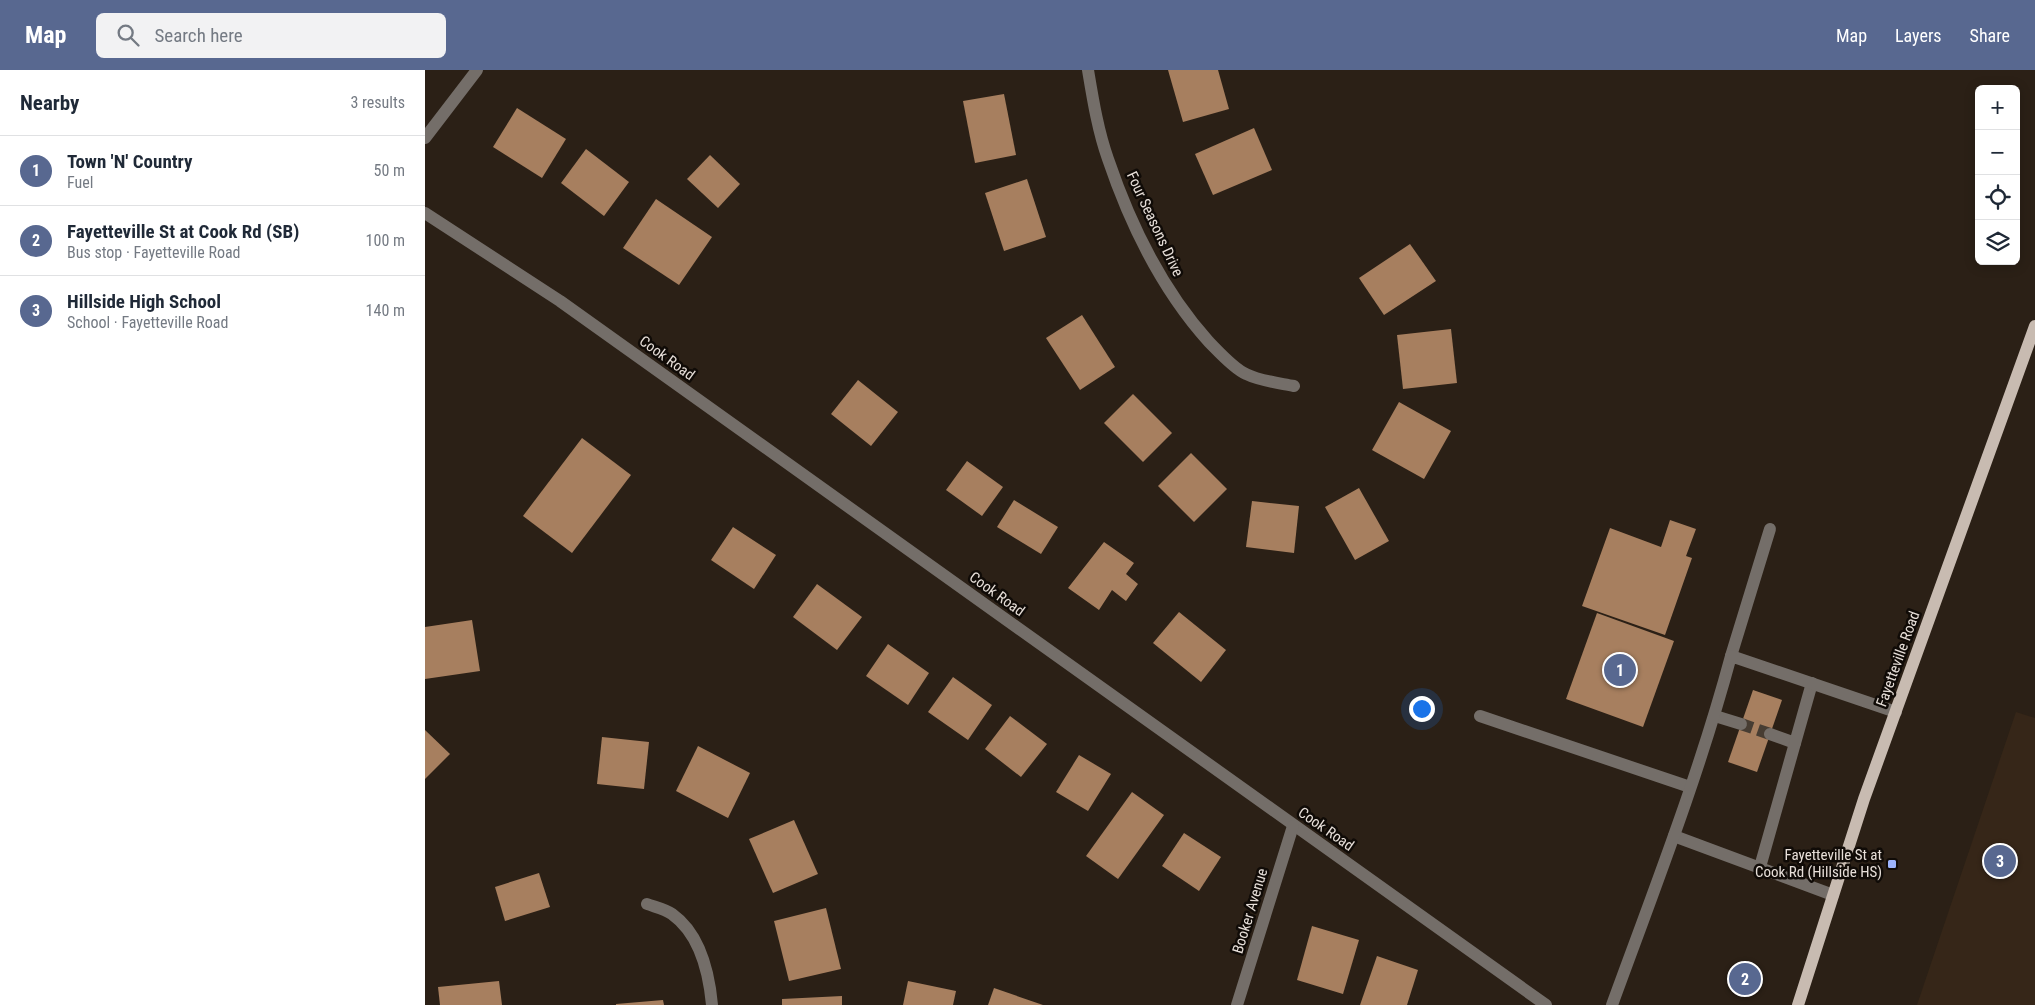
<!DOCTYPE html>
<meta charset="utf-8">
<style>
body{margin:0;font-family:"Roboto Condensed",sans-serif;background:#f2f2f3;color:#1f2937}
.controls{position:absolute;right:15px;top:15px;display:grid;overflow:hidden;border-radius:8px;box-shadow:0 2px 12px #0003}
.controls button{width:45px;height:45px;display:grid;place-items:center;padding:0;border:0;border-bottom:1px solid #e0e1e3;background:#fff;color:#1f2937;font:25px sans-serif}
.you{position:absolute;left:996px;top:638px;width:18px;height:18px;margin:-12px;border:4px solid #fff;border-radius:50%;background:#1a73e8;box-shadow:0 0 0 8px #1a73e833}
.badge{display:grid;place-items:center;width:32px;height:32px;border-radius:50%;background:#586890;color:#fff;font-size:16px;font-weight:700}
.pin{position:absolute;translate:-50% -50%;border:2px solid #fff;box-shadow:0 1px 5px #0006}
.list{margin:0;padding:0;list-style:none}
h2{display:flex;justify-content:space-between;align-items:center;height:65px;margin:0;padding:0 20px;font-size:21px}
h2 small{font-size:16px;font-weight:400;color:#747a83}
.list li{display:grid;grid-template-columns:32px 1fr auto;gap:15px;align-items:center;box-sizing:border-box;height:70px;padding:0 20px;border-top:1px solid #e0e1e3}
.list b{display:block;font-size:19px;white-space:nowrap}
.list p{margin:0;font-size:16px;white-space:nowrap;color:#747a83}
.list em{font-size:16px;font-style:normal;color:#747a83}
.icon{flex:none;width:28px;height:28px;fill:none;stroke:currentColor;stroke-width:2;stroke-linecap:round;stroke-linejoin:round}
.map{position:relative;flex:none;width:1610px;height:935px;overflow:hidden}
header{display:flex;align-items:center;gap:30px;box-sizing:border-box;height:70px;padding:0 25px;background:#586890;color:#fff}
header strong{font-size:24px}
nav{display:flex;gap:28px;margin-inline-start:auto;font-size:18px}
.search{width:350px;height:45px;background:#f2f2f3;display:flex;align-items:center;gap:12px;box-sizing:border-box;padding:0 18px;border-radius:8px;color:#747a83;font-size:19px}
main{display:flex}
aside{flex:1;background:#fff}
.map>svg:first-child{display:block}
.built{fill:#362618}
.building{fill:#a77f5f}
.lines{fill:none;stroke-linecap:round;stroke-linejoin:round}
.minor-tunnel{stroke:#473d33;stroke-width:12;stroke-dasharray:12 6;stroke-linecap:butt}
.minor{stroke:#746e69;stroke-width:12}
.major{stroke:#c8bbb1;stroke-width:12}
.poi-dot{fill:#9db4fd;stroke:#100b07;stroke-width:2}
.labels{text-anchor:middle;stroke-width:5;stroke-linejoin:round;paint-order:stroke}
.street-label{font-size:15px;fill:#e7dfd9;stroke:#100b07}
.poi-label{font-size:15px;fill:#e7dfd9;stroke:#100b07;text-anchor:end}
</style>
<header>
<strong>Map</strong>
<div class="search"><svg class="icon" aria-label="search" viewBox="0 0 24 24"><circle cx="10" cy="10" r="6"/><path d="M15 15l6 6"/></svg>Search here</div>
<nav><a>Map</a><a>Layers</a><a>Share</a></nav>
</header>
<main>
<aside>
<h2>Nearby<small>3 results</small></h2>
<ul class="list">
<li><span class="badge">1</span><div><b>Town 'N' Country</b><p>Fuel</p></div><em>50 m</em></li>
<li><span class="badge">2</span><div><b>Fayetteville St at Cook Rd (SB)</b><p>Bus stop · Fayetteville Road</p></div><em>100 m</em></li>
<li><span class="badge">3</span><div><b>Hillside High School</b><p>School · Fayetteville Road</p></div><em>140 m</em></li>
</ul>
</aside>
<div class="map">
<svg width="1610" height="935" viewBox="0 0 1610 935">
<rect width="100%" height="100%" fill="#2b2016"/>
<!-- built -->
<path class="built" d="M1591,642L1610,648V935H1492Z"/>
<!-- building -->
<g class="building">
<path d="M743,0H793L804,39L758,52Z"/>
<path d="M579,24L591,85L550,93L538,31Z"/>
<path d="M92,38L141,69L117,108L68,77Z"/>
<path d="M829,58L847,100L788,125L770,84Z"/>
<path d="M161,79L204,112L179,146L136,113Z"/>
<path d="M285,85L315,114L293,138L262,109Z"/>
<path d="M602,109L621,167L579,181L560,123Z"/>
<path d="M231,129L287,167L254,215L198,178Z"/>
<path d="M985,174L1011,211L959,245L934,208Z"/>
<path d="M657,245L690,297L655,320L621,268Z"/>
<path d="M1026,259L1032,313L978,319L972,265Z"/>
<path d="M433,310L473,342L446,376L406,344Z"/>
<path d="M708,324L747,363L718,392L679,353Z"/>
<path d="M974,332L1026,361L999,409L947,380Z"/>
<path d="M157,368L206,405L147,483L98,446Z"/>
<path d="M766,383L802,419L769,452L733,416Z"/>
<path d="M542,391L578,417L557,446L521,420Z"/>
<path d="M934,418L964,471L930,490L900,437Z"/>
<path d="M589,430L633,457L616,484L572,457Z"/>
<path d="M827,431L874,436L869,483L821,477Z"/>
<path d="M1245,450L1271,459L1261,486L1267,488L1240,565L1157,536L1185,458L1236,477Z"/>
<path d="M308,457L351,485L329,519L286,490Z"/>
<path d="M679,472L709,493L701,504L713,514L701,531L687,520L674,540L643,518Z"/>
<path d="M392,514L437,547L412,580L368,547Z"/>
<path d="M754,542L801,580L776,612L728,573Z"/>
<path d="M1172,543L1249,571L1218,657L1141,629Z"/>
<path d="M47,550L55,601L0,609V557Z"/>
<path d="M463,574L504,603L483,635L441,606Z"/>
<path d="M528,607L567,635L543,670L503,642Z"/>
<path d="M1328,620L1357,630L1332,702L1303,692Z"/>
<path d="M585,646L622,674L596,707L560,679Z"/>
<path d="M0,660L25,684L0,709Z"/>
<path d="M177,667L224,672L219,719L172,714Z"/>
<path d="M273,676L325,703L303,748L251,721Z"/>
<path d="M654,685L686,704L663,741L631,722Z"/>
<path d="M707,722L739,745L693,809L661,786Z"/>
<path d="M369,750L393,804L348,823L324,769Z"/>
<path d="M759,763L796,787L774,821L737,796Z"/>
<path d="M114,803L125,837L80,851L70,817Z"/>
<path d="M401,838L416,899L364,911L349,851Z"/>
<path d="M887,856L934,870L918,924L872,910Z"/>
<path d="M952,886L993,900L982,935H935Z"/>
<path d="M74,911L77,935H15L13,917Z"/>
<path d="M483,911L531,921L528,935H478Z"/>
<path d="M569,918L618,935H563Z"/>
<path d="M417,926V935H357V929Z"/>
<path d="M238,930L239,935H191V934Z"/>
</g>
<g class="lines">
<!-- minor-tunnel -->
<path class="minor-tunnel" d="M1316,654L1345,664"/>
<!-- minor -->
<g class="minor">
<path d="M663,0C668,30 673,61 683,89C705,154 738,221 784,272C793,281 809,299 821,304C835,311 854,313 869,316"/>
<path d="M0,68L52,0"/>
<path d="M0,143L135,231L1121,935"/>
<path d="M1306,586L1345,459"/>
<path d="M1055,646L1265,717"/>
<path d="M1290,646L1316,654"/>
<path d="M1345,664L1370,673"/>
<path d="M1249,766L1408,825"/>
<path d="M1335,797L1387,613"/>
<path d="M222,834C230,837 240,839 247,844C275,864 284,902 287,935"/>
<path d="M812,935L868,756"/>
<path d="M1187,935C1229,820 1274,705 1306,586L1471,642"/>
</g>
<!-- major -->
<path class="major" d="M1373,935L1439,729L1610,256"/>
</g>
<!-- markers -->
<rect class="poi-dot" x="1462" y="789" width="10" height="10" rx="2.5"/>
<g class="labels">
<!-- street labels -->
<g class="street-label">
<text transform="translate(730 154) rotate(65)" y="5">Four Seasons Drive</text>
<text transform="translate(242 288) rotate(36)" y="5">Cook Road</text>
<text transform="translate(572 524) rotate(36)" y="5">Cook Road</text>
<text transform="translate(1473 589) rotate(-70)" y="5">Fayetteville Road</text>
<text transform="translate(901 759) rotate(35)" y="5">Cook Road</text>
<text transform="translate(825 841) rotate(-73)" y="5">Booker Avenue</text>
</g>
<!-- poi labels -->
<g class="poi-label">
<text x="1457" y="790">Fayetteville St at<tspan x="1457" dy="17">Cook Rd (Hillside HS)</tspan></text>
</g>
</g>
</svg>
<div class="controls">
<button>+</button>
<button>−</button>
<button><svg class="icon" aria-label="locate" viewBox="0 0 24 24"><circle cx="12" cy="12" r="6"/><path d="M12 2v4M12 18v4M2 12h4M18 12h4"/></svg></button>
<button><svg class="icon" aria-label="layers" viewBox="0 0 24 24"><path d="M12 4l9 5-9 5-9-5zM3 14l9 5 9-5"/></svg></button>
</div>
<div class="you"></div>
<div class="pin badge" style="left:1195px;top:600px">1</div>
<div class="pin badge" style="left:1320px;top:909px">2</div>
<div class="pin badge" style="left:1575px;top:791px">3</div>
</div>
</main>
